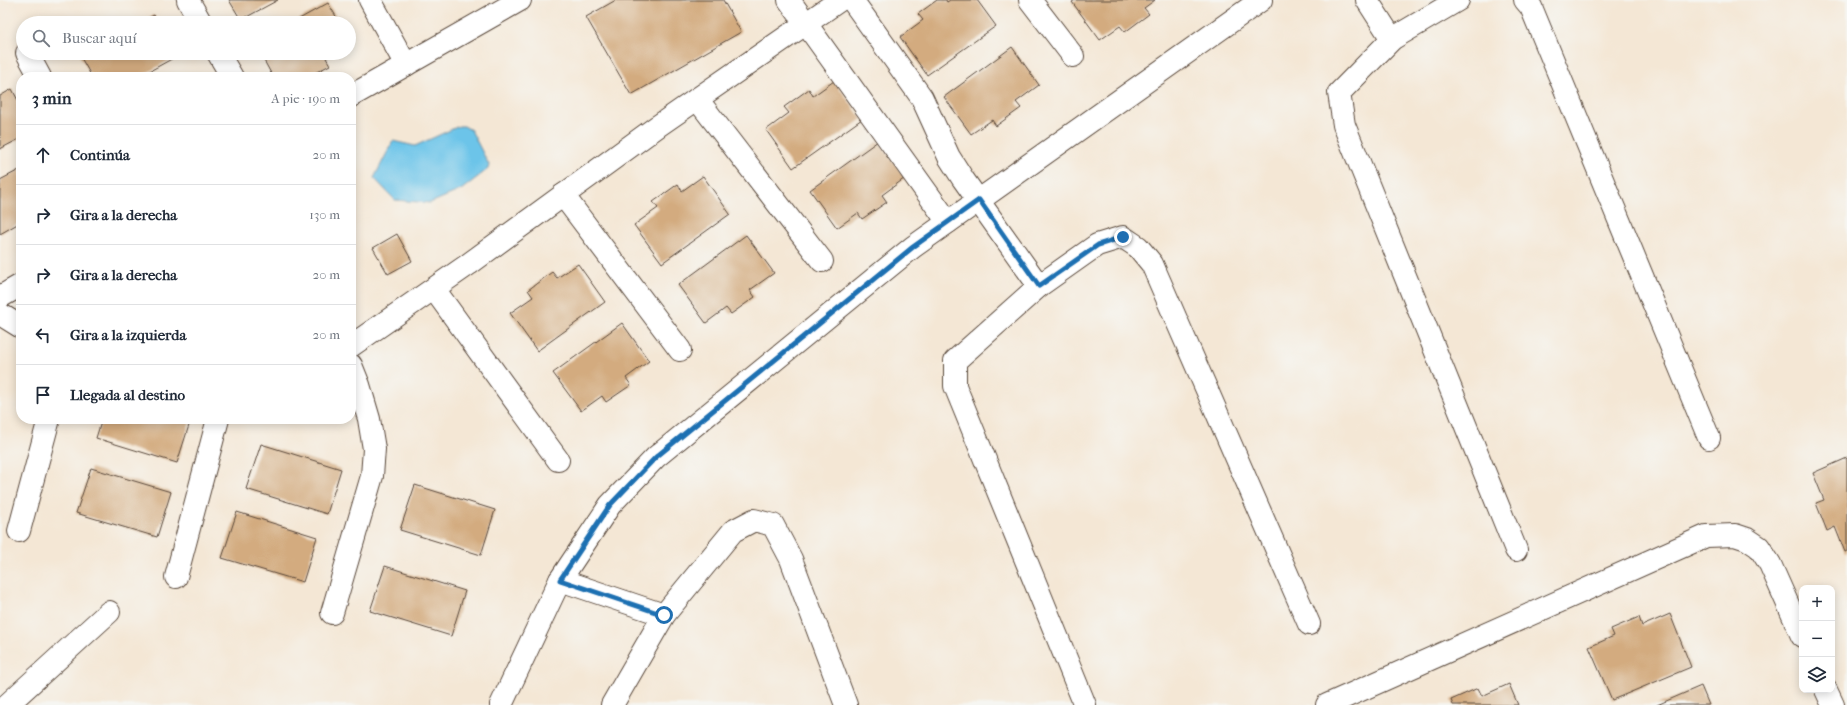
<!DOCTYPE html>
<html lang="es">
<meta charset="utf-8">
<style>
body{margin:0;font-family:"IM FELL French Canon",serif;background:#f2f2f3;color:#1f2937}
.controls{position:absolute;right:12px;bottom:12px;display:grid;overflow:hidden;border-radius:8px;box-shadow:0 2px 10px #0003}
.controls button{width:36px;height:36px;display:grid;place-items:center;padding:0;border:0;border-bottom:1px solid #e0e1e3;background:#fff;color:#1f2937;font:20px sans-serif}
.stop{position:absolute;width:12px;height:12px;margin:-9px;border:3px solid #1f6fb2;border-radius:50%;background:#fff}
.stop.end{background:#1f6fb2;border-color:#fff;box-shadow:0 1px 4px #0008}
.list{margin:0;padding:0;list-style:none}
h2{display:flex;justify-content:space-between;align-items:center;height:52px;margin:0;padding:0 16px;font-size:17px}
h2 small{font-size:13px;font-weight:400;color:#747a83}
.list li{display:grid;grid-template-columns:26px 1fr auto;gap:12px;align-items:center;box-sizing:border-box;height:60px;padding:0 16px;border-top:1px solid #e0e1e3}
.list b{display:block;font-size:15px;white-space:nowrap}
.list em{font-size:13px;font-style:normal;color:#747a83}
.icon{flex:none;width:22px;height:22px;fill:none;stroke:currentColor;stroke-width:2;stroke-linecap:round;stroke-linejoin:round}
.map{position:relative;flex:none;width:1847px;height:705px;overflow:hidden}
.search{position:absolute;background:#fff;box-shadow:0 2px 10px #0003;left:16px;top:16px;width:340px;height:44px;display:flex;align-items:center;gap:10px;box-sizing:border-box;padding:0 14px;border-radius:22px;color:#747a83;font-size:15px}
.panel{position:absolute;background:#fff;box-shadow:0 2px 10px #0003;left:16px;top:72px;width:340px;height:352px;border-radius:16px}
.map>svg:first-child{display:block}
.water{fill:#6cc4e9;stroke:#547784}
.building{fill:#d3ab7f}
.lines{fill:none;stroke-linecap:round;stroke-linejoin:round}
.minor-casing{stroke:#574639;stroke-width:24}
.minor{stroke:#fff;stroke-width:22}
.route{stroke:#1f6fb2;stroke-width:5}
</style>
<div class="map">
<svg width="1847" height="705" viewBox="0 0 1847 705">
<rect width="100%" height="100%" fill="#f6f6f2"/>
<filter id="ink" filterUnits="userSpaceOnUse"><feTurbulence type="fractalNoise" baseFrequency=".025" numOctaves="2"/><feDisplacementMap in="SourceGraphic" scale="8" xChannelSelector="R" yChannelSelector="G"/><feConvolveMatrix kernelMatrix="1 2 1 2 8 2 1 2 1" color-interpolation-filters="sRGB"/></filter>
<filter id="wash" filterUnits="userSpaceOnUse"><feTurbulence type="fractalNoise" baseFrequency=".012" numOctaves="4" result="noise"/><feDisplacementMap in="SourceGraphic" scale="16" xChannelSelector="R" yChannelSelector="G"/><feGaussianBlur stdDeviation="0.9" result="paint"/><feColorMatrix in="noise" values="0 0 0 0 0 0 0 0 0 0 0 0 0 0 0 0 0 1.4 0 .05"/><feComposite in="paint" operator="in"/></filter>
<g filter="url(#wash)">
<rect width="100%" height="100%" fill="#f4e7d5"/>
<!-- water -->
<path class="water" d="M459,126H464L471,130L489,165L488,169L461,190L430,203L395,200L374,178L393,141L415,146Z"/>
<g id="blocks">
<!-- building -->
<g class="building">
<path d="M229,0H278L241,20Z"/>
<path d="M616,0H723L741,32L631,95L586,17Z"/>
<path d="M937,0H946L947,2L950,0H977L996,26L927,75L900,37L923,20L918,14Z"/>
<path d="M1075,0H1155L1144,8L1149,14L1125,32L1120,26L1100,40L1072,2Z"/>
<path d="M328,3L340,23H292Z"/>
<path d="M154,15L158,23H139Z"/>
<path d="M1012,47L1039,85L1016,102L1021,108L996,126L992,120L971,134L944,97Z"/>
<path d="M85,53H175L177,56L139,77H92L80,56Z"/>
<path d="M260,53H335L326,58L330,65L307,77H302L300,73L292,77H273Z"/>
<path d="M834,81L862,119L793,168L766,130L789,113L784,107L809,89L813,96Z"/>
<path d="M12,89L21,106V138L0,149V96Z"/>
<path d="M878,141L905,178L882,195L887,202L862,219L858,213L837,228L810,190Z"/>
<path d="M21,169V222L0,234V180Z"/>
<path d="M703,176L730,214L662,263L634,225L658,208L653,202L678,184L682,191Z"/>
<path d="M397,234L412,261L388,274L373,248Z"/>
<path d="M746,235L774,273L750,290L755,297L731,314L726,308L706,323L678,285Z"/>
<path d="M578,264L605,302L537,351L510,313L533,297L528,290L552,272L557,278Z"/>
<path d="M622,323L649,361L626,378L631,385L606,402L602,396L581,411L553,373Z"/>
<path d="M102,419H191L177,463L96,438Z"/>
<path d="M261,444L341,469L327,514L246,489Z"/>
<path d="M1847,458V551L1845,552L1835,527L1827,531L1816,503L1824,500L1813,473Z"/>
<path d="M91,468L171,492L157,537L76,513Z"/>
<path d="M415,485L495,510L481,555L400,530Z"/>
<path d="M237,512L317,537L303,582L222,558Z"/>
<path d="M385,566L465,591L451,636L370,611Z"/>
<path d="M1670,614L1691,667L1612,700L1589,647L1614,636L1611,629L1639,617L1642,626Z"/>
<path d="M1509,684L1518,705H1453L1451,700L1478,688L1482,696Z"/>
<path d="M1701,686L1709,705H1657Z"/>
</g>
</g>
</g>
<g filter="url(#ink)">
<use href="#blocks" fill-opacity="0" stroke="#574639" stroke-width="1"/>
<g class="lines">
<!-- minor casing -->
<g class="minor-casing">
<g id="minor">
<path d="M188,0L201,23"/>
<path d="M370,0L406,65"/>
<path d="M789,0L948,222"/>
<path d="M852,0L922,98L949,157L963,179L1039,286"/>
<path d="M1030,0L1073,56"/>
<path d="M1367,0L1392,39"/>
<path d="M1458,0L1392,39L1339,93L1344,125L1516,550"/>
<path d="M1525,0L1531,7L1709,438"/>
<path d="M27,53L40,77"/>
<path d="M218,53L232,77"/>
<path d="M351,96L520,0"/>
<path d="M697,99L822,261"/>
<path d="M563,195L680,350"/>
<path d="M434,289L558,460"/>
<path d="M0,297L21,285"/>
<path d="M0,314L21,327"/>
<path d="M351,346L469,264L658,126L840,0"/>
<path d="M19,531L49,419"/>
<path d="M176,577L218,419"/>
<path d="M560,580L664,615"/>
<path d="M332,613L372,476L374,449L369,419L359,385L351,365"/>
<path d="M1826,690L1833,705"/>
<path d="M7,705L109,612"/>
<path d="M501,705L560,580L610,505L656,457L913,247L1261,0"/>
<path d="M612,705L664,615L733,531L754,520L773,525L791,559L846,705"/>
<path d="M1085,705L955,386V361L1039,286L1097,245L1123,237L1138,247L1152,264L1309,624"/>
<path d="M1327,705L1706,536L1735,535L1747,539L1759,547L1770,564L1802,636"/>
</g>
</g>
<!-- minor -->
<use href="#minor" class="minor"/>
</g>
</g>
<g class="lines" filter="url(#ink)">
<!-- route -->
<path class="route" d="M664,615L560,580L610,505L656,457L913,247L979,200L1039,286L1098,245L1123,237"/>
</g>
</svg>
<div class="controls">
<button>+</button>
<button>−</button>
<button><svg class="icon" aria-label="layers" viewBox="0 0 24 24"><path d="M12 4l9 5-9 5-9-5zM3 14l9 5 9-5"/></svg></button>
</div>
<div class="stop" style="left:664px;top:615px"></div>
<div class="stop end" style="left:1123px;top:237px"></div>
<div class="search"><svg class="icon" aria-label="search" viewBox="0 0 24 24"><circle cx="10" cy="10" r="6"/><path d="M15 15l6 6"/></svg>Buscar aquí</div>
<section class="panel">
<h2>3 min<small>A pie · 190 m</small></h2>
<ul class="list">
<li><svg class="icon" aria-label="ahead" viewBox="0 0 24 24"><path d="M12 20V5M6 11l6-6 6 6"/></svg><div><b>Continúa</b></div><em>20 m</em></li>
<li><svg class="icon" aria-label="right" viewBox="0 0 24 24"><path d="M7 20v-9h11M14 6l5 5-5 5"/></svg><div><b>Gira a la derecha</b></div><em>130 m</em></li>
<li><svg class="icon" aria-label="right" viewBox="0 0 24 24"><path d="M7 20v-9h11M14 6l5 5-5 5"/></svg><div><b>Gira a la derecha</b></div><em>20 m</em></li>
<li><svg class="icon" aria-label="left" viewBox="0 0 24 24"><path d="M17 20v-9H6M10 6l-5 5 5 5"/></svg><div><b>Gira a la izquierda</b></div><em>20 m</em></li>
<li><svg class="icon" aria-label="arrive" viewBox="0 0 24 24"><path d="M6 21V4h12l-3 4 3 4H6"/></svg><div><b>Llegada al destino</b></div></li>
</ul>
</section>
</div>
